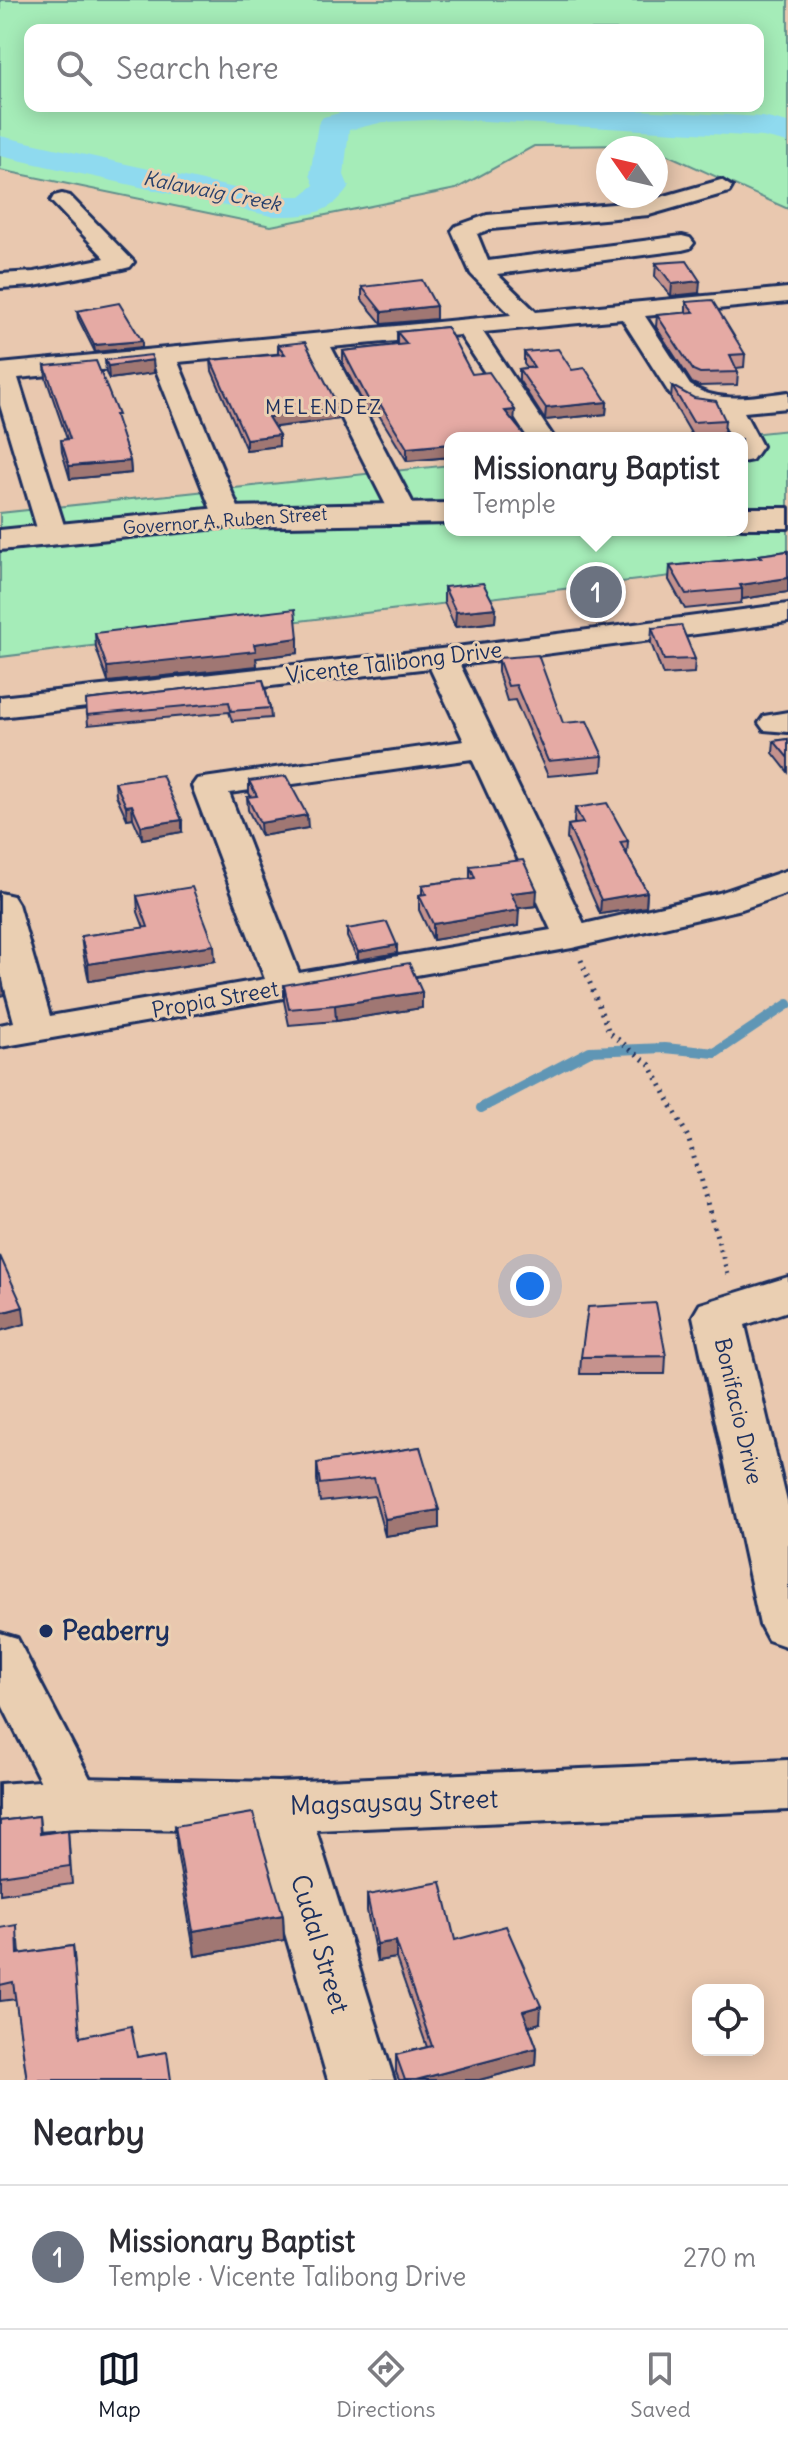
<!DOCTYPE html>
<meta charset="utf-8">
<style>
body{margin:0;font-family:Delius,sans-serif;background:#f7f7f7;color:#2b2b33}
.controls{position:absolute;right:24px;bottom:24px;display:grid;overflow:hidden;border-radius:16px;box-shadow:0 4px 20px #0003}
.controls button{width:72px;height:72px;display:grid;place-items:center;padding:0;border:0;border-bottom:2px solid #e1e1e2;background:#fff;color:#2b2b33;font:40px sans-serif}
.compass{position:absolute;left:596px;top:136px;width:72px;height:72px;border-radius:50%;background:#fff;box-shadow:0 4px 20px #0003;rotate:304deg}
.you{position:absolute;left:530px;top:1286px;width:28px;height:28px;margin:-20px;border:6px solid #fff;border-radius:50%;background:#1a73e8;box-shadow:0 0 0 12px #1a73e833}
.badge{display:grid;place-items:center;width:52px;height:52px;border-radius:50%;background:#111827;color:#fff;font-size:26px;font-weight:700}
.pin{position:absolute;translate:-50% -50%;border:4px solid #fff;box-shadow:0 2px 8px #0006}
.popup{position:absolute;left:444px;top:432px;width:304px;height:104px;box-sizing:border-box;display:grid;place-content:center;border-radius:16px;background:#fff;filter:drop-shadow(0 2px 6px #0005);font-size:26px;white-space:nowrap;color:#7c7c81}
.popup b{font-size:30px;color:#2b2b33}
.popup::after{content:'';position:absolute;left:50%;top:100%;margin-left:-16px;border:16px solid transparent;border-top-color:#fff}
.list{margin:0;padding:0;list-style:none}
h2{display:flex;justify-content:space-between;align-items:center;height:104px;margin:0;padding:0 32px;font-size:34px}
h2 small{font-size:26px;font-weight:400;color:#7c7c81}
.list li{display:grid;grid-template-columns:52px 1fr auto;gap:24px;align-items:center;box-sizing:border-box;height:144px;padding:0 32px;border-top:2px solid #e1e1e2}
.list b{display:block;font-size:30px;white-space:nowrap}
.list p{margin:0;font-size:26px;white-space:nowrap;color:#7c7c81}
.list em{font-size:26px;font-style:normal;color:#7c7c81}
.icon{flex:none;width:44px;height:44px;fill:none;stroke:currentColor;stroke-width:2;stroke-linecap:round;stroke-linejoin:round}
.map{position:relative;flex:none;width:788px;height:2080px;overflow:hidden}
.search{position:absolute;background:#fff;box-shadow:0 4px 20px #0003;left:24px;right:24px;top:24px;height:88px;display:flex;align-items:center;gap:20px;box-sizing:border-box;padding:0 28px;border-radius:16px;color:#7c7c81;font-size:30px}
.sheet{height:248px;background:#fff}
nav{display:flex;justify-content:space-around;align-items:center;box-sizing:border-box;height:112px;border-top:2px solid #e1e1e2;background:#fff;font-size:22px;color:#7c7c81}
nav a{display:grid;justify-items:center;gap:4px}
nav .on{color:#111827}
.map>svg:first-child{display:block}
.green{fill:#a5ecb8;stroke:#608e8b;stroke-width:2;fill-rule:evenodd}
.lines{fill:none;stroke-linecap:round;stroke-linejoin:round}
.stream{stroke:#6196b5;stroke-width:10}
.river{fill:#8fdaef;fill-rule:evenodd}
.street-casing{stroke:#1b2f5e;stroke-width:6}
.secondary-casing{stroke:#1b2f5e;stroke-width:6}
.path{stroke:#1b2f5e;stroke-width:5;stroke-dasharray:2 6;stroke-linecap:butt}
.street{fill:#eacfb2;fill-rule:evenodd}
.secondary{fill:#eacfb2;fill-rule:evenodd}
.wall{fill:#c5928d;stroke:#1b2f5e;stroke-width:2}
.shaded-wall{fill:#a07773;stroke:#1b2f5e;stroke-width:2}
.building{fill:#e5aaa4;stroke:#1b2f5e;stroke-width:2}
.poi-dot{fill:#1b2f5e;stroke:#eacfb2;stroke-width:3}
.labels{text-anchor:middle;stroke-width:6;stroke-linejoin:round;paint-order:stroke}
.far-street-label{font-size:18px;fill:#1b2f5e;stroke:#eacfb2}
.far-water-label{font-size:20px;font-style:italic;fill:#27406c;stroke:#eacfb2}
.far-neighbourhood-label{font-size:20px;letter-spacing:2px;fill:#1b2f5e;stroke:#eacfb2}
.street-label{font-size:22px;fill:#1b2f5e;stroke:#eacfb2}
.near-poi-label{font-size:26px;font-weight:bold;fill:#1b2f5e;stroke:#eacfb2;text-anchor:start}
.near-street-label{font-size:26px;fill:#1b2f5e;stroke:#eacfb2}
</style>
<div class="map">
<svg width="788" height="2080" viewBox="0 0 788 2080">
<rect width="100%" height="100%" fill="#e9c8af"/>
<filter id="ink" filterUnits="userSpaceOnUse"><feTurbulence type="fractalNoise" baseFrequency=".0125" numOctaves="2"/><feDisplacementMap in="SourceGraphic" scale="16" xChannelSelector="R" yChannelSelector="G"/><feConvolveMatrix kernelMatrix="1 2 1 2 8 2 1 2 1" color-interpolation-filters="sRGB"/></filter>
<g filter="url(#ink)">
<!-- green -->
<g class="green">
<path d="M0,0H788V209L646,145L534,146L456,189L271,226L0,170ZM30,30H758V106H30Z"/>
<path d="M788,430V562L0,657V513L450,465V530H742V438H713Z"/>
</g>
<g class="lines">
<!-- stream -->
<path class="stream" d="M481,1108L590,1051L665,1048L715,1053L788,1004"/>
<!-- river -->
<path class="river" d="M369,106H565L763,117L788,123V143L763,137L451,119L384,122L349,130L344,175L349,187C329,217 304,216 271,216L0,156V136L271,196H301L314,185L310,175L318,124L323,117Z"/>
<!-- street casing -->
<g class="street-casing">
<g id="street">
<path d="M721,180L732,187L729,192L649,215L491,229L477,234L488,261L682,236L690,238L694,243L690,248L682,250L497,274L536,312L788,288V302L645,316L690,385C719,405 755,396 788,392V408L744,412L762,446L752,460L742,462V438H730L717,412L694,408L671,396L622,319L483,332L554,438H528L460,335L331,347L418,513L414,519L404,521L394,519L390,513L307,350L178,362L242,517L238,523L228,526L218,523L214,517L154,365L18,378L67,535L63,541L53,544L43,541L39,535L0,405V364L511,315L471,274L452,231L456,226L487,215L647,201Z"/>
<path d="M62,194L70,196L134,262L130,267L122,269L34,286L0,288V274L34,272L105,258L51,201L54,196Z"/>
<path d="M788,604V622L460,665L584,924L719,893L788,870V893L742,909L572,948L0,1047V1025L14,1022L0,970V893L13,896L18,904L50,1016L265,979L192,786L197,779L464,741L430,668L0,717V697L441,649ZM472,759L551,930L299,973L229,793Z"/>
<path d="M788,712V732L764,730L759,723L764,716Z"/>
<path d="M0,1633L17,1638L95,1788L103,1803L95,1818L77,1824L59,1818L0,1701Z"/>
</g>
</g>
<!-- secondary casing -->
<g class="secondary-casing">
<g id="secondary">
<path d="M450,503V523L228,527L0,550V530L228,507Z"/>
<rect x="742" y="508" width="46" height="20"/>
<path d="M788,1277V1311L745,1325L788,1506V1647L768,1640L760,1625L693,1316L700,1304Z"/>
<path d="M788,1760V1810L316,1830L394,2080H328L255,1831L77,1828L0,1834V1784L77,1778L278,1782Z"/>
</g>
</g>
<!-- path -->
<path class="path" d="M581,960L609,1032L650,1065L688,1137L729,1278"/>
<!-- street -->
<use href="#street" class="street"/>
<!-- secondary -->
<use href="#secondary" class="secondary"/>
</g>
<!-- wall -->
<g class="wall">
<path d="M656,263L699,293L671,296L655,276Z"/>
<path d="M362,287L436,319L382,324L362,300Z"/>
<path d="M686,302L745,354L744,367L736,368L738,372L737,385L699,386L692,383L656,327L657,315L686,313Z"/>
<path d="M77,311L142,341V347L95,352L78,318Z"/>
<path d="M447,327L450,457L407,461L379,415L370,416L343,364V351L398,345L397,344V332Z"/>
<path d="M278,345L339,419L274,427L279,446L246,450L212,371L211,360L278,355Z"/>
<path d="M524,352L572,370L607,402L606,414L545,420L519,380V369L527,368L524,364Z"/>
<path d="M105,360H153L154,373L109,379L106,373Z"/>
<path d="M45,366L118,426L130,461L131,473L70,479L62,452L61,440L67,439L46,378Z"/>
<path d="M672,386L725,420L724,433L692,435L671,399Z"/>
<path d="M788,551V592L742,599L741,603L685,609L669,580L670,566L759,557V555Z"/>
<path d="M444,587L496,608L495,622L455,627L444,602Z"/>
<path d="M652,628L695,659L694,673L663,675L651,643Z"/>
<path d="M95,633L298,653L256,658L257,666L108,682L96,648Z"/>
<path d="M498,658L563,723L603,756L602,771L548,776L515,700L507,701L498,672Z"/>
<path d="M263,680L270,708L271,718L232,721L229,712L88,725L86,700Z"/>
<path d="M788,739V772L773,753L774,741Z"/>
<path d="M249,781L308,828L261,836L248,810L247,797H251L249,793Z"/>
<path d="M115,782L182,832L142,839L133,818L127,819L116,795Z"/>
<path d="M575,808L628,841L627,855L647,892L646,907L600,914L567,839L568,825L575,824L574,822Z"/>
<path d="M470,866L536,906L518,908V926L433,940L419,910V895L422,894V885L470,879Z"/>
<path d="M137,896L215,961L89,981L83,952L81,936L144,928L138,912Z"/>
<path d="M347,929L397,953L358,960L347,937Z"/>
<path d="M284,985L422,992V1008L336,1021L289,1025L284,1001Z"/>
<path d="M666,1356L665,1374H580L581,1357Z"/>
<path d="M420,1447L439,1528L385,1536L374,1496L320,1502L317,1480V1463Z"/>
<path d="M39,1816L41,1834L68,1830L72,1884L0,1894V1821Z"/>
<path d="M175,1826L283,1915L284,1940L195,1956L177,1852Z"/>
<path d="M367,1895L455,1940L540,2023L529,2026L537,2048L536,2065L479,2080H399L396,2072V2055L427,2047L396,1958L377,1961L367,1911Z"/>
<path d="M0,1928L19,1941L20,1954L73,1946L75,1963L27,2080L16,1999L0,2001Z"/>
</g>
<!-- shaded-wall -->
<g class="shaded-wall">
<path d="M700,281L699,293L671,296L672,284Z"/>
<path d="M436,306V319L382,324V312Z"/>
<path d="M142,341V347L95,352L94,345Z"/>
<path d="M153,360L154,373L109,379L108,366Z"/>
<path d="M379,402V415L370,416V403Z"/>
<path d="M607,402L606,414L545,420L546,408Z"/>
<path d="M339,408V419L268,428V417Z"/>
<path d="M515,410L514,423L505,411Z"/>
<path d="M279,435V446L246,450V439Z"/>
<path d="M450,444V457L407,461V448Z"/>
<path d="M130,461L131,473L70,479L69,466Z"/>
<path d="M788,578V592L742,599V589L740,585Z"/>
<path d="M496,608L495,622L455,627L456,612Z"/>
<path d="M298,638V653L256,658L257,666L108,682L107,667L254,644Z"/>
<path d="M132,805L133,818L127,819L126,806Z"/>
<path d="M307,815L308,828L261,836L260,823Z"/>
<path d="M182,820V832L142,839L141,826Z"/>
<path d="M537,890L536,906L511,909V893Z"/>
<path d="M647,892L646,907L600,914L601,900Z"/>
<path d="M519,910L518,926L433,940V924Z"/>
<path d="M214,945L215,961L89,981L88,964Z"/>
<path d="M397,945V953L358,960V952Z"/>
<path d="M0,979H2L4,995L0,996Z"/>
<path d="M422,992V1008L336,1021L335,1005Z"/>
<path d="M23,1307L25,1324L0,1331V1313Z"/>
<path d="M439,1510V1528L385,1536V1519Z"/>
<path d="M283,1915L284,1940L195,1956L193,1931Z"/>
<path d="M396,1941V1958L377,1961V1944Z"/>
<path d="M541,2006L540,2023L522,2028L523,2011Z"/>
<path d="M537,2048L536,2065L479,2080H416Z"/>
</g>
<!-- building -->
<g class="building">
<path d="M687,261L700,281L672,284L656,263Z"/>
<path d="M422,280L436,306L382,312L362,287Z"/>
<path d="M712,300L745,354L730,355L738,372L700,373L693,370L657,315L694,312L686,302Z"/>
<path d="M119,303L142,341L94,345L77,311Z"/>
<path d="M447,327L472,374L489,372L515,410L505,411L526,437L450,438V444L407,448L379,402L370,403L343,351L407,344L397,332Z"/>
<path d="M305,342L339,408L268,417L279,435L246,439L211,360L285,354L278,345Z"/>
<path d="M558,349L572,370L585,368L607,402L546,408L519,369L534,367L524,352Z"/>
<path d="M151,355L153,360L108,366L105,360Z"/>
<path d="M96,361L118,415H115L130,461L69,466L61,440L70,439L45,366Z"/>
<path d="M672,386L694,398L716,401L725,420L693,422Z"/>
<path d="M788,551V578L740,585L742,589L686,594L670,566L761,557L759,555Z"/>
<path d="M483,583L496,608L456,612L444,587Z"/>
<path d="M295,609L298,638L254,644L256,651L107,667L95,633Z"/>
<path d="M681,625L695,659L664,660L652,628Z"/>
<path d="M538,655L563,723L587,721L603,756L548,761L516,685L508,686L498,658Z"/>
<path d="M263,680L270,708L231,711L229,702L87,715L86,700Z"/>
<path d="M788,739V758L774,741Z"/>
<path d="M162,775L182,820L141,826L132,805L126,806L115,782Z"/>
<path d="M286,776L307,815L260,823L247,797L257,796L249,781Z"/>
<path d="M607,803L628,841L620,842L647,892L601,900L594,885L568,825L583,823L575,808Z"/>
<path d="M523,860L537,890L511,893L519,910L433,924L419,895L426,894L422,885L475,878L470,866Z"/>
<path d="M192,887L214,945L88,964L81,936L148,927L137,896Z"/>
<path d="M387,922L397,945L358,952L347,929Z"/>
<path d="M409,963L422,992L335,1005L289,1009L284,985Z"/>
<path d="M0,1256L23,1307L0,1313Z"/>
<path d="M656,1303L666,1356L581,1357L588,1307Z"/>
<path d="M420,1447L439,1510L385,1519L374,1478L320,1484L317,1463Z"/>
<path d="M253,1813L283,1915L193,1931L175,1826Z"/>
<path d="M39,1816L40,1834L68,1830L70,1866L0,1876V1821Z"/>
<path d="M441,1882L455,1940L506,1926L541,2006L523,2011L537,2048L416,2080H405L396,2055L432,2046L396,1941L377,1944L367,1895Z"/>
<path d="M17,1925L18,1954L73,1946L80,2037L131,2026L137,2057L167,2052L171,2080H27L13,1982L0,1985V1928Z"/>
</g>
</g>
<!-- markers -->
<circle class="poi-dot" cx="46" cy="1631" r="8"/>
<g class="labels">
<!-- far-street labels -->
<g class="far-street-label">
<text transform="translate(225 521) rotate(-4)" y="6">Governor A. Ruben Street</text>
</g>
<!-- far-water labels -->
<g class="far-water-label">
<text transform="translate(212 191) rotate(11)" y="7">Kalawaig Creek</text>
</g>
<!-- far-neighbourhood labels -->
<g class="far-neighbourhood-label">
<text x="324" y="414">MELENDEZ</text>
</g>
<!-- street labels -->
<g class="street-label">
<text transform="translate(394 662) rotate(-7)" y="8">Vicente Talibong Drive</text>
<text transform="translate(215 999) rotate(-10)" y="8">Propia Street</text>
<text transform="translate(739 1411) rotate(77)" y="8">Bonifacio Drive</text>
</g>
<!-- near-poi labels -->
<g class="near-poi-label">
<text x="62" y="1640">Peaberry</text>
</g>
<!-- near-street labels -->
<g class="near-street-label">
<text transform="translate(394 1802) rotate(-2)" y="9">Magsaysay Street</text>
<text transform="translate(320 1944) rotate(73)" y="9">Cudal Street</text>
</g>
</g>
</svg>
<div class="controls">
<button><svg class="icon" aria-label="locate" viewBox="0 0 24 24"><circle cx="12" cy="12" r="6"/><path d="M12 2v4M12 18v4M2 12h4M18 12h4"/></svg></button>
</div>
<svg class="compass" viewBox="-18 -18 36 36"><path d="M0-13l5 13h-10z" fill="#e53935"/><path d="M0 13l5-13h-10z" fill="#7c7c81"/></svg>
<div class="you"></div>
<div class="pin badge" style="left:596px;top:592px;background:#6b7280">1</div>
<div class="popup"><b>Missionary Baptist</b>Temple</div>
<div class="search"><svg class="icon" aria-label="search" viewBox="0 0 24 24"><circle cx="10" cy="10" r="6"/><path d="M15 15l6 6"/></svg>Search here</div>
</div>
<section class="sheet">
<h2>Nearby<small></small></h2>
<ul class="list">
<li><span class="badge" style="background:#6b7280">1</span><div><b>Missionary Baptist</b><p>Temple · Vicente Talibong Drive</p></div><em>270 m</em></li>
</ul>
</section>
<nav>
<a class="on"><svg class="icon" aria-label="map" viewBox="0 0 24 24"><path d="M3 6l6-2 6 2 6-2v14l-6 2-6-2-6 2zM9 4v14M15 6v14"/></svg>Map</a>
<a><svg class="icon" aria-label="directions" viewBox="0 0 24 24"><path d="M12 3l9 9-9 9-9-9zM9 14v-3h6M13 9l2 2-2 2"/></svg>Directions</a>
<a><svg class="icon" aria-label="saved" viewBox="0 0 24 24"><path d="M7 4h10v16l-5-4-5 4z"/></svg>Saved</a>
</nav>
